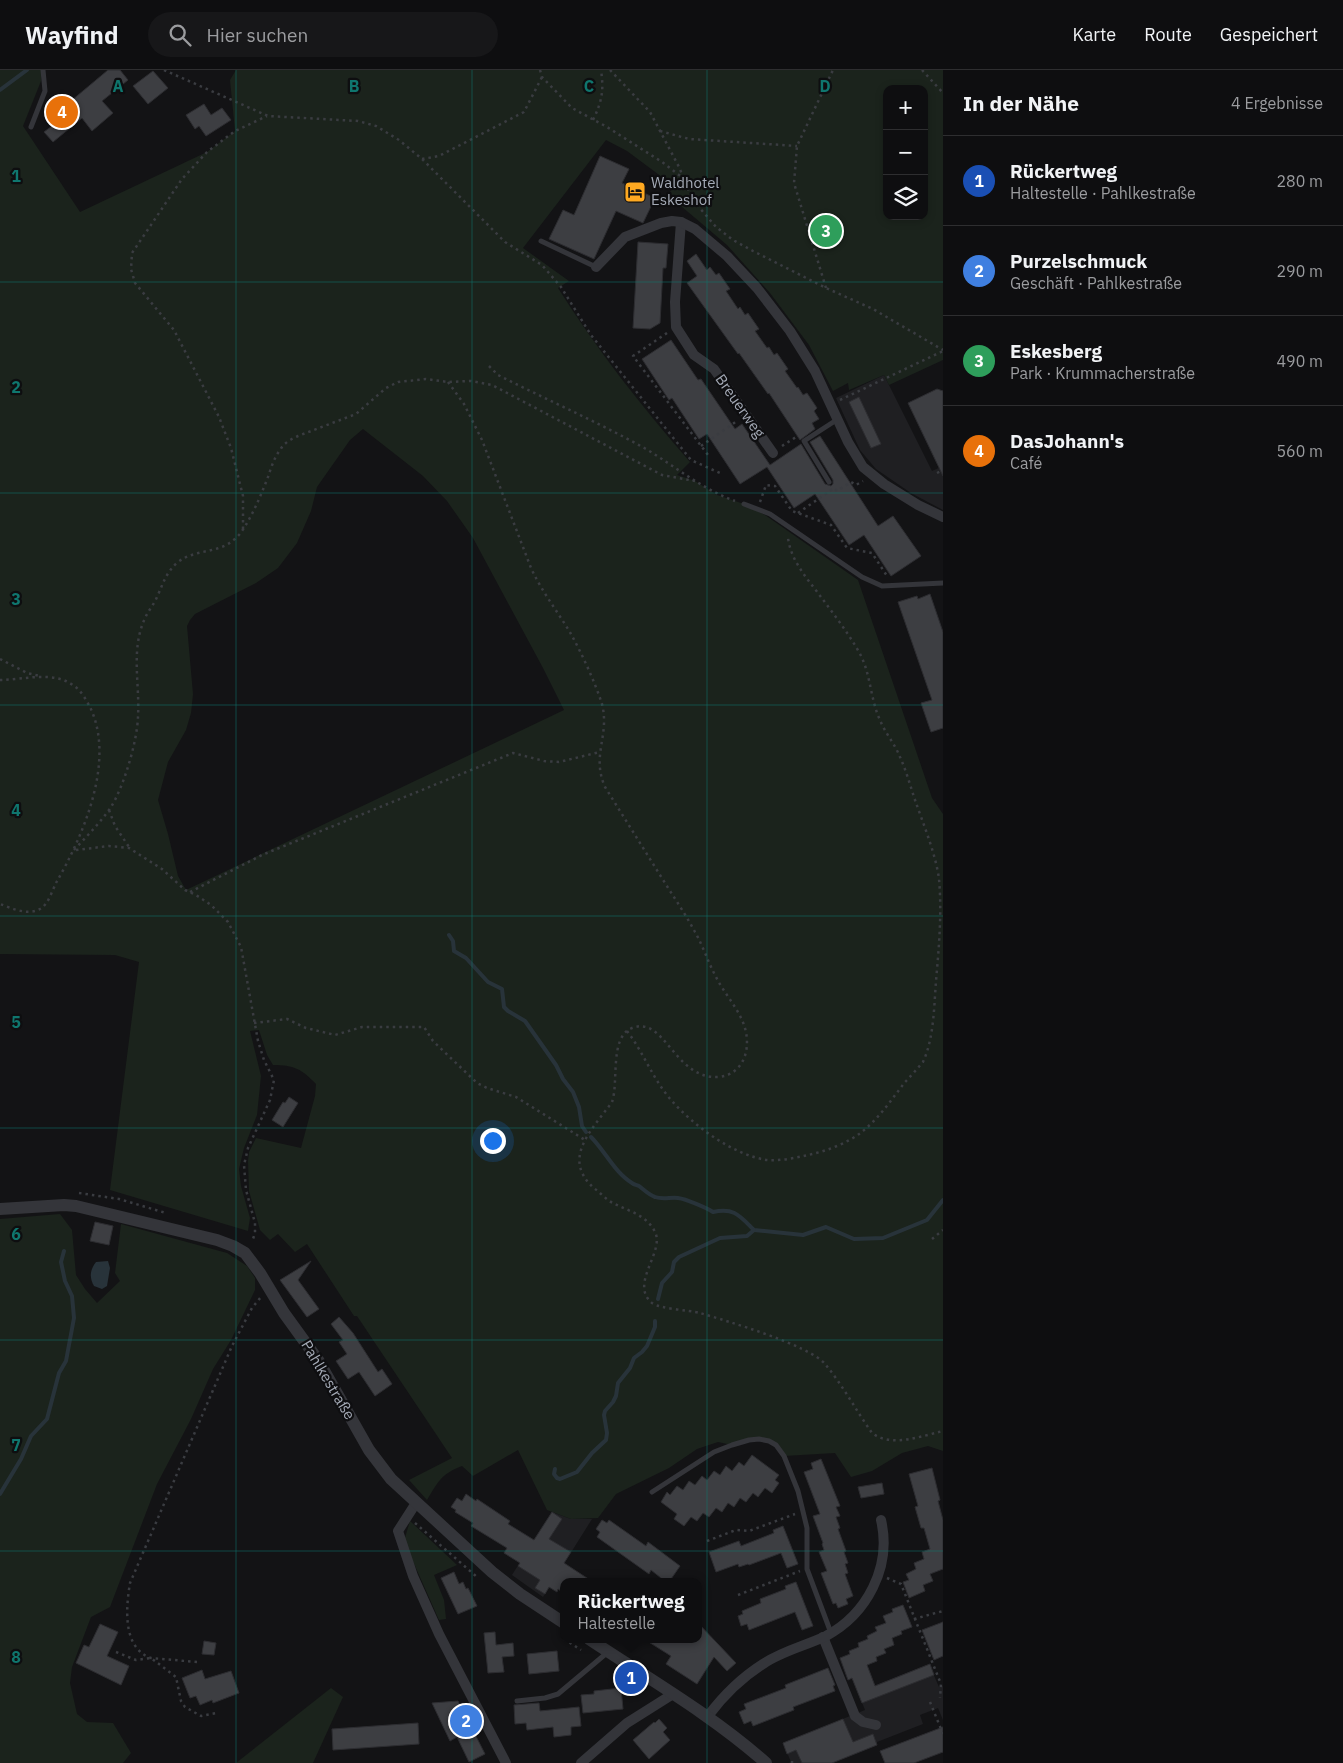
<!DOCTYPE html>
<html lang="de">
<meta charset="utf-8">
<style>
body{margin:0;font-family:"IBM Plex Sans",sans-serif;background:#171719;color:#f1f3f6}
.controls{position:absolute;right:15px;top:15px;display:grid;overflow:hidden;border-radius:10px;box-shadow:0 2px 8px #0003}
.controls button{width:45px;height:45px;display:grid;place-items:center;padding:0;border:0;border-bottom:1px solid #2e2e30;background:#0e0e10;color:#f1f3f6;font:25px sans-serif}
.you{position:absolute;left:492px;top:1070px;width:18px;height:18px;margin:-12px;border:4px solid #fff;border-radius:50%;background:#1a73e8;box-shadow:0 0 0 8px #1a73e833}
.badge{display:grid;place-items:center;width:32px;height:32px;border-radius:50%;background:#ffa921;color:#fff;font-size:16px;font-weight:700}
.pin{position:absolute;translate:-50% -50%;border:2px solid #fff;box-shadow:0 1px 5px #0006}
.popup{position:absolute;left:560px;top:1508px;width:142px;height:65px;box-sizing:border-box;display:grid;place-content:center;border-radius:10px;background:#0e0e10;filter:drop-shadow(0 1px 4px #0005);font-size:16px;white-space:nowrap;color:#9b9c9f}
.popup b{font-size:19px;color:#f1f3f6}
.popup::after{content:'';position:absolute;left:50%;top:100%;margin-left:-10px;border:10px solid transparent;border-top-color:#0e0e10}
.list{margin:0;padding:0;list-style:none}
h2{display:flex;justify-content:space-between;align-items:center;height:65px;margin:0;padding:0 20px;font-size:21px}
h2 small{font-size:16px;font-weight:400;color:#9b9c9f}
.list li{display:grid;grid-template-columns:32px 1fr auto;gap:15px;align-items:center;box-sizing:border-box;height:90px;padding:0 20px;border-top:1px solid #2e2e30}
.list b{display:block;font-size:19px;white-space:nowrap}
.list p{margin:0;font-size:16px;white-space:nowrap;color:#9b9c9f}
.list em{font-size:16px;font-style:normal;color:#9b9c9f}
.icon{flex:none;width:28px;height:28px;fill:none;stroke:currentColor;stroke-width:2;stroke-linecap:round;stroke-linejoin:round}
.map{position:relative;flex:none;width:943px;height:1693px;overflow:hidden}
header{display:flex;align-items:center;gap:30px;box-sizing:border-box;height:70px;padding:0 25px;background:#0e0e10;border-bottom:1px solid #2e2e30}
header strong{font-size:24px}
nav{display:flex;gap:28px;margin-inline-start:auto;font-size:18px}
.search{width:350px;height:45px;background:#171719;display:flex;align-items:center;gap:12px;box-sizing:border-box;padding:0 18px;border-radius:28px;color:#9b9c9f;font-size:19px}
main{display:flex}
aside{flex:1;background:#0e0e10}
.map>svg:first-child{display:block}
.built{fill:#1f1f22}
.green{fill:#1b231c;fill-rule:evenodd}
.water{fill:#28333a}
.lines{fill:none;stroke-linecap:round;stroke-linejoin:round}
.stream{stroke:#28333a;stroke-width:4}
.building{fill:#3d3e42;stroke:#2d2d31}
.path{stroke:#3a3c41;stroke-width:2.5;stroke-dasharray:2.5 4;stroke-linecap:butt}
.service{stroke:#34353a;stroke-width:5}
.minor{stroke:#34353a;stroke-width:10}
.tertiary{stroke:#34353a;stroke-width:12}
.grid{fill:none;stroke:#0f766e;stroke-width:1;stroke-opacity:0.55}
.labels{text-anchor:middle;stroke-width:4.5;stroke-linejoin:round;paint-order:stroke}
.poi-label{font-size:15px;fill:#a4aab6;stroke:#0e0e10;text-anchor:start}
.street-label{font-size:15px;fill:#a4aab6;stroke:#0e0e10}
.grid-label{font-size:16px;text-anchor:middle;font-weight:bold;fill:#0f766e;stroke:#0e0e10;stroke-width:4.5;stroke-linejoin:round;paint-order:stroke}
</style>
<header>
<strong>Wayfind</strong>
<div class="search"><svg class="icon" aria-label="search" viewBox="0 0 24 24"><circle cx="10" cy="10" r="6"/><path d="M15 15l6 6"/></svg>Hier suchen</div>
<nav><a>Karte</a><a>Route</a><a>Gespeichert</a></nav>
</header>
<main>
<div class="map">
<svg width="943" height="1693" viewBox="0 0 943 1693">
<rect width="100%" height="100%" fill="#131315"/>
<!-- built -->
<g class="built">
<path d="M884,305L932,401L943,396V440L911,423L876,399L860,380L836,328Z"/>
<path d="M552,1442L571,1449H592L543,1527L512,1505Z"/>
<path d="M929,1594L939,1617L943,1616V1650L938,1638L920,1645L923,1654L877,1672V1675L832,1693H789L791,1692L783,1673L865,1640L858,1622Z"/>
</g>
<!-- green -->
<g class="green">
<path d="M0,0H41V11L23,56L80,142L207,82L235,61L230,10L236,0H943V290L889,315L884,305L849,320L848,313L833,321L809,275L770,223L727,175L668,125L674,116L627,81L606,70L523,178L569,211L558,218C597,280 642,337 690,392L677,405L695,411L717,425L744,434L765,445L858,510L932,728L943,744V1381L928,1376L902,1383L872,1401L851,1407L835,1383L784,1386L776,1375L759,1369L732,1375L718,1372L697,1379L669,1398L616,1424L598,1448L571,1449L547,1440L518,1380L473,1406L462,1396C441,1404 438,1412 427,1430L409,1410L452,1388L357,1246H354L307,1174L295,1182L278,1164L270,1170L260,1160L249,1121L248,1091L249,1082L256,1068L301,1078L315,1026L316,1014C302,999 294,995 273,995L267,985L259,960L250,961L261,1006L257,1045L244,1078L239,1099L241,1116L250,1148L248,1161L110,1120L139,892L115,885L0,884ZM887,19H924V146H887ZM363,359L423,406L447,431L473,468L543,598L564,640L186,820L178,806L168,764L158,730L168,692L186,660L191,643L193,624L187,556L190,550L195,544L256,513L278,498L297,473L311,441L317,417L350,370Z"/>
<path d="M60,1144L72,1160L76,1205L85,1219L97,1233L120,1211L115,1203L121,1154L227,1183L247,1196L255,1208V1220L231,1270L213,1299L191,1349L157,1414L110,1537L91,1547L72,1597L70,1613L77,1644L87,1652L113,1653L131,1683L123,1693H0V1149Z"/>
<path d="M410,1451L457,1495L434,1505L444,1530L446,1549L439,1550L404,1471Z"/>
<path d="M331,1618L343,1627L313,1693H236Z"/>
</g>
<!-- water -->
<path class="water" d="M108,1191L110,1198L107,1216L102,1219L94,1216C89,1207 90,1200 96,1192Z"/>
<g class="lines">
<!-- stream -->
<g class="stream">
<path d="M0,20L27,0"/>
<path d="M449,865L453,871L454,881L466,888L488,912L502,919L504,937L508,941L525,951L556,995L563,1009L573,1022L579,1037L582,1056L586,1062"/>
<path d="M591,1067C605,1081 615,1103 632,1113C634,1115 637,1115 639,1116C644,1120 649,1125 655,1127C663,1130 670,1127 678,1128C686,1129 707,1138 713,1142C734,1137 740,1146 754,1160L803,1165L826,1157L854,1169L883,1168L927,1150L943,1130"/>
<path d="M658,1229L662,1213L672,1202L674,1192L679,1187L720,1168L747,1166L754,1160"/>
<path d="M555,1399L554,1404L557,1408L560,1409L577,1402L592,1383L606,1370L607,1363L604,1345L605,1341L613,1332L616,1326L618,1313L630,1298L634,1288L642,1282L647,1276L655,1257V1251"/>
<path d="M0,1424L21,1389L31,1366L47,1349L59,1303L66,1291L74,1248L72,1226L65,1211L61,1192L64,1181"/>
</g>
</g>
<!-- building -->
<g class="building">
<path d="M108,0H120L128,10L102,31L113,43L92,61L82,48L53,72L44,62L52,56L46,48L69,28L71,31Z"/>
<path d="M153,1L168,18L148,34L133,16Z"/>
<path d="M204,34L211,45L222,38L231,50L206,66L199,56L195,59L186,45Z"/>
<path d="M600,86L629,99L622,113L655,128L643,153L616,141L594,189L549,169L563,140L574,145Z"/>
<path d="M638,172L668,174L666,198H663L660,253L650,259L633,258Z"/>
<path d="M696,184L707,200L710,197L716,205L719,203L730,219L726,221L738,239L740,237L745,245L748,243L759,259L755,261L767,278L769,277L774,285L777,283L788,299L785,301L797,318L798,317L803,325L807,323L817,338L814,341L819,349L812,353L815,359L800,370L769,323L768,324L739,283L738,284L687,213L697,206L687,191Z"/>
<path d="M671,270L698,310L701,309L735,359L742,354L770,395L801,374L825,414L831,416L833,414V410L810,372L820,366L878,456L893,446L921,486L891,506L864,465L849,475L815,424L794,438L767,397L740,414L707,364L699,369L672,328L669,330L642,289Z"/>
<path d="M937,319L943,321V406L908,333Z"/>
<path d="M859,327L881,374L871,378L849,332Z"/>
<path d="M930,524L943,562V658L931,662L921,633L932,630L898,532L917,526L918,529Z"/>
<path d="M289,1027L298,1033L283,1057L272,1050L283,1032L285,1033Z"/>
<path d="M95,1152L113,1156L109,1175L90,1171Z"/>
<path d="M311,1191L298,1210L319,1239L307,1247L280,1210Z"/>
<path d="M339,1247L353,1263L378,1302L382,1299L392,1314L375,1326L359,1302L348,1309L336,1291L347,1284L339,1272L343,1270L331,1254Z"/>
<path d="M752,1385L779,1405L775,1410L779,1413L772,1423L765,1418L758,1427L753,1423L746,1432L740,1428L734,1437L728,1433L722,1442L716,1438L709,1447L703,1443L697,1451L691,1447L684,1456L674,1449L677,1444L661,1432L667,1422L670,1425L677,1416L683,1420L689,1411L695,1415L702,1406L707,1410L714,1401L720,1405L726,1396L732,1401L739,1392L744,1396Z"/>
<path d="M821,1389L840,1436L836,1437L840,1446L836,1447L840,1458L838,1459L846,1481L844,1482L848,1493L845,1494L848,1503L845,1504L853,1526L846,1529L848,1534L838,1538L836,1533L833,1534L821,1503L827,1501L819,1482L824,1480L822,1474L823,1473L813,1446L820,1444L804,1402L813,1399L811,1393Z"/>
<path d="M932,1398L940,1430L938,1431L943,1450V1499L930,1504L933,1511L923,1515L925,1521L909,1528L903,1512L909,1510L906,1504L916,1499L914,1493L924,1489L922,1482L930,1479L924,1458H921L915,1437L918,1436L909,1404Z"/>
<path d="M882,1413L884,1424L861,1428L858,1417Z"/>
<path d="M466,1424L476,1431L477,1429L510,1451L508,1454L534,1470L552,1442L562,1449L549,1469L571,1482L564,1493L593,1512H564V1523L558,1519L557,1522L549,1517L545,1524L535,1518L540,1510L518,1496L520,1493L504,1483L507,1478L471,1456L473,1453L455,1442L456,1440L451,1437L457,1428L462,1431Z"/>
<path d="M602,1450L607,1453L609,1450L646,1476L648,1472L680,1496L669,1512H666L651,1500L649,1504L597,1467L600,1462L596,1459Z"/>
<path d="M783,1456L798,1494L787,1498L781,1483L749,1495L748,1494L739,1497L738,1494L716,1502L709,1482L739,1471L741,1476L774,1463L773,1460Z"/>
<path d="M454,1502L459,1514L463,1512L466,1519L468,1518L477,1536L458,1544L441,1508Z"/>
<path d="M796,1512L813,1556L802,1560L795,1542L749,1560L747,1554L741,1556L738,1546L743,1544L742,1541L761,1533L760,1529L786,1519L785,1516Z"/>
<path d="M903,1535L912,1557L901,1561L902,1564L892,1568L894,1575L884,1579L886,1583L876,1587L877,1591L867,1595L875,1616L930,1594L934,1605L862,1633L852,1608L848,1610L840,1588L850,1584L849,1581L859,1577L858,1573L868,1569L867,1566L877,1561L875,1557L886,1553L883,1546L893,1542L892,1539Z"/>
<path d="M943,1552V1586L934,1590L922,1560Z"/>
<path d="M698,1553L736,1593L727,1601L714,1587L697,1614L666,1594L671,1586L644,1569H698Z"/>
<path d="M100,1554L118,1562L107,1586L129,1596L121,1615L76,1593L84,1575L89,1577Z"/>
<path d="M495,1562L496,1575L513,1573L514,1586L502,1587L504,1602L488,1603L484,1563Z"/>
<path d="M204,1571L216,1573L214,1585L202,1584Z"/>
<path d="M557,1581L559,1601L529,1604L527,1584Z"/>
<path d="M828,1598L835,1615L833,1616L835,1621L793,1637L794,1640L753,1656L751,1651L744,1654L739,1642L746,1639L744,1634L786,1618L785,1615Z"/>
<path d="M202,1600L205,1609L231,1601L239,1623L213,1633L212,1630L200,1635L196,1626L190,1628L182,1608Z"/>
<path d="M621,1618L623,1639L583,1643L581,1625L594,1624V1621Z"/>
<path d="M458,1631L485,1684L469,1692L457,1667L450,1671L432,1633Z"/>
<path d="M539,1633L540,1641L579,1637L581,1656L571,1657V1665L554,1667L553,1657L527,1660L526,1653L515,1654L514,1635Z"/>
<path d="M659,1649L667,1658L663,1662L670,1670L649,1689L633,1670L654,1652L655,1653Z"/>
<path d="M843,1649L853,1672L873,1664L877,1675L832,1693H802L796,1680L787,1684L783,1673Z"/>
<path d="M418,1653L419,1674L333,1680L332,1659Z"/>
<path d="M943,1657V1682L914,1693H885L880,1681Z"/>
</g>
<g class="lines">
<!-- path -->
<g class="path">
<path d="M164,0L268,46L358,51L376,56L399,70L422,89L505,172L542,195L561,217L591,265L691,390L722,404"/>
<path d="M540,0L542,7L572,38L607,57L662,92L683,108"/>
<path d="M610,0L650,42L679,97L692,129L716,157L733,170L753,181L826,218L873,239L943,280"/>
<path d="M922,0L943,23"/>
<path d="M593,50C602,31 604,21 601,0"/>
<path d="M660,61L689,69L797,76"/>
<path d="M422,89L439,86L524,42L542,7"/>
<path d="M826,218L794,113L797,76L833,0"/>
<path d="M667,263L633,286L708,385"/>
<path d="M489,296L498,305C547,330 598,352 646,379C676,397 702,419 735,431"/>
<path d="M448,312L464,334L482,370L531,498C542,522 558,542 571,564C582,584 595,612 602,634C610,666 591,685 605,717C625,749 645,781 665,813C675,829 686,845 695,862C703,876 708,892 716,907C724,923 738,938 744,955C752,978 744,1005 718,1007C674,1009 665,945 632,958C609,967 619,1013 612,1032C592,1060 560,1089 595,1119C601,1123 606,1130 613,1133C628,1141 647,1145 655,1162C665,1182 629,1214 652,1233C660,1239 689,1240 700,1243C727,1251 809,1275 825,1294C842,1314 857,1342 872,1363C892,1378 921,1366 943,1361"/>
<path d="M840,330L943,281"/>
<path d="M701,376L737,351"/>
<path d="M782,376L796,367"/>
<path d="M937,403L943,400"/>
<path d="M760,432L766,415L775,416L792,441L831,455L847,478L872,483L887,506"/>
<path d="M798,443L834,418L837,421L851,412L856,415L863,411"/>
<path d="M243,459V426L231,378L219,347L174,260L135,213L131,199L132,183L182,109L207,82L235,61L267,46"/>
<path d="M0,589L27,603L40,606"/>
<path d="M0,610C23,610 54,600 74,616C81,620 86,630 90,637C116,691 83,766 56,813C52,821 48,835 40,839C28,846 11,838 0,834"/>
<path d="M109,740L115,756L129,777"/>
<path d="M74,780C87,766 100,753 111,737C124,716 137,672 138,647C140,613 130,578 146,546C149,540 154,534 157,527C163,514 166,502 178,492C199,476 226,487 244,458C254,442 261,425 268,407C271,398 274,388 280,380C284,373 291,369 298,366L356,344L386,318L398,312L426,309L448,312L471,311L492,315L662,405L695,411"/>
<path d="M76,780L109,776L129,778L162,799L185,820L196,825L211,835L228,852L241,877L258,971L264,990L274,1010L270,1030L248,1078L244,1095L246,1120L255,1153V1163L252,1172"/>
<path d="M190,822L262,785L513,683L544,691L559,692L600,682"/>
<path d="M254,953L287,949L306,958L335,965L362,957H424L433,971L477,1013L487,1018L516,1027L585,1070"/>
<path d="M627,961C644,983 653,1010 672,1031C694,1056 733,1085 767,1090C781,1091 795,1088 808,1085C827,1081 848,1073 863,1061C880,1047 892,1029 905,1012C911,1006 917,999 923,992C934,968 934,937 936,911C939,877 942,842 939,809C936,785 923,753 915,730C910,715 906,700 900,687C895,674 885,663 880,650C870,629 871,603 859,582C847,561 832,542 818,523C805,506 791,490 788,468"/>
<path d="M79,1123L119,1129L166,1143"/>
<path d="M932,1169L943,1160"/>
<path d="M415,1453L477,1507"/>
<path d="M707,1471L736,1460L749,1461L795,1444"/>
<path d="M887,1508L901,1514L941,1614L940,1628"/>
<path d="M738,1525L800,1501"/>
<path d="M914,1549L943,1541"/>
<path d="M564,1569L581,1580"/>
<path d="M116,1582L136,1590L151,1588L176,1607L181,1631L185,1637L201,1646L216,1643"/>
<path d="M197,1592L151,1588C122,1578 126,1537 130,1513L232,1276L252,1238L261,1227"/>
<path d="M930,1632L943,1664"/>
<path d="M792,1693V1691"/>
</g>
<!-- service -->
<g class="service">
<path d="M31,57L45,21L43,0"/>
<path d="M541,171L596,197"/>
<path d="M829,412L804,371L838,349"/>
<path d="M744,434L770,444L862,507L882,516L943,513"/>
<path d="M652,1422L714,1382L732,1375L749,1370L759,1369L769,1371L776,1375L784,1386L798,1421L807,1458V1499L831,1563"/>
<path d="M517,1631L545,1628L558,1624L608,1582"/>
</g>
<!-- minor -->
<g class="minor">
<path d="M681,152L675,232L676,257L694,285L714,299L773,383"/>
<path d="M596,197L625,167L661,153L672,151L681,152L695,159L727,186L757,218L790,261L815,301L848,372L863,397L884,414L918,435L943,447"/>
<path d="M416,1433L398,1461L413,1506L439,1564L506,1693"/>
<path d="M823,1567L855,1646L863,1652L876,1655"/>
<path d="M708,1646C723,1626 741,1608 763,1594C782,1581 805,1576 826,1566C867,1544 892,1497 881,1450"/>
<path d="M581,1693L627,1653L673,1624"/>
</g>
<!-- tertiary -->
<g class="tertiary">
<path d="M0,1139L64,1135L76,1136L217,1170L233,1176L245,1183L260,1203L284,1243L318,1290L369,1380L391,1409L492,1502L520,1524L564,1553"/>
<path d="M589,1569C649,1609 712,1645 766,1693"/>
</g>
</g>
<!-- grid -->
<path class="grid" d="M236,0V1693M472,0V1693M707,0V1693M0,212H943M0,423H943M0,635H943M0,846H943M0,1058H943M0,1270H943M0,1481H943"/>
<!-- icons -->
<defs>
<g id="hotel-square" transform="scale(1.125)"><rect x="-9" y="-9" width="18" height="18" rx="4" fill="#ffa921" stroke="#0e0e10"/><path d="M-6-4.5h1.5V1H6V5H4.5V3h-9V5H-6ZM-4 0a1.8 1.8 0 1 1 3.6 0ZM.5 0V-2.5h3Q6-2.5 6 0Z" fill="#111"/></g>
</defs>
<g fill-rule="evenodd">
<use href="#hotel-square" x="635" y="122"/>
</g>
<g class="labels">
<!-- poi labels -->
<g class="poi-label">
<text x="651" y="118">Waldhotel<tspan x="651" dy="17">Eskeshof</tspan></text>
</g>
<!-- street labels -->
<g class="street-label">
<text transform="translate(740 336) rotate(55)" y="5">Breuerweg</text>
<text transform="translate(328 1310) rotate(59)" y="5">Pahlkestraße</text>
</g>
</g>
<g class="grid-label">
<text x="118" y="22">A</text>
<text x="354" y="22">B</text>
<text x="589" y="22">C</text>
<text x="825" y="22">D</text>
<text x="16" y="112">1</text>
<text x="16" y="323">2</text>
<text x="16" y="535">3</text>
<text x="16" y="746">4</text>
<text x="16" y="958">5</text>
<text x="16" y="1170">6</text>
<text x="16" y="1381">7</text>
<text x="16" y="1593">8</text>
</g>
</svg>
<div class="controls">
<button>+</button>
<button>−</button>
<button><svg class="icon" aria-label="layers" viewBox="0 0 24 24"><path d="M12 4l9 5-9 5-9-5zM3 14l9 5 9-5"/></svg></button>
</div>
<div class="you"></div>
<div class="pin badge" style="left:631px;top:1608px;background:#1a4fb4">1</div>
<div class="popup"><b>Rückertweg</b>Haltestelle</div>
<div class="pin badge" style="left:466px;top:1651px;background:#3f7fe0">2</div>
<div class="pin badge" style="left:826px;top:161px;background:#2e9e5b">3</div>
<div class="pin badge" style="left:62px;top:42px;background:#e8710a">4</div>
</div>
<aside>
<h2>In der Nähe<small>4 Ergebnisse</small></h2>
<ul class="list">
<li><span class="badge" style="background:#1a4fb4">1</span><div><b>Rückertweg</b><p>Haltestelle · Pahlkestraße</p></div><em>280 m</em></li>
<li><span class="badge" style="background:#3f7fe0">2</span><div><b>Purzelschmuck</b><p>Geschäft · Pahlkestraße</p></div><em>290 m</em></li>
<li><span class="badge" style="background:#2e9e5b">3</span><div><b>Eskesberg</b><p>Park · Krummacherstraße</p></div><em>490 m</em></li>
<li><span class="badge" style="background:#e8710a">4</span><div><b>DasJohann's</b><p>Café</p></div><em>560 m</em></li>
</ul>
</aside>
</main>
